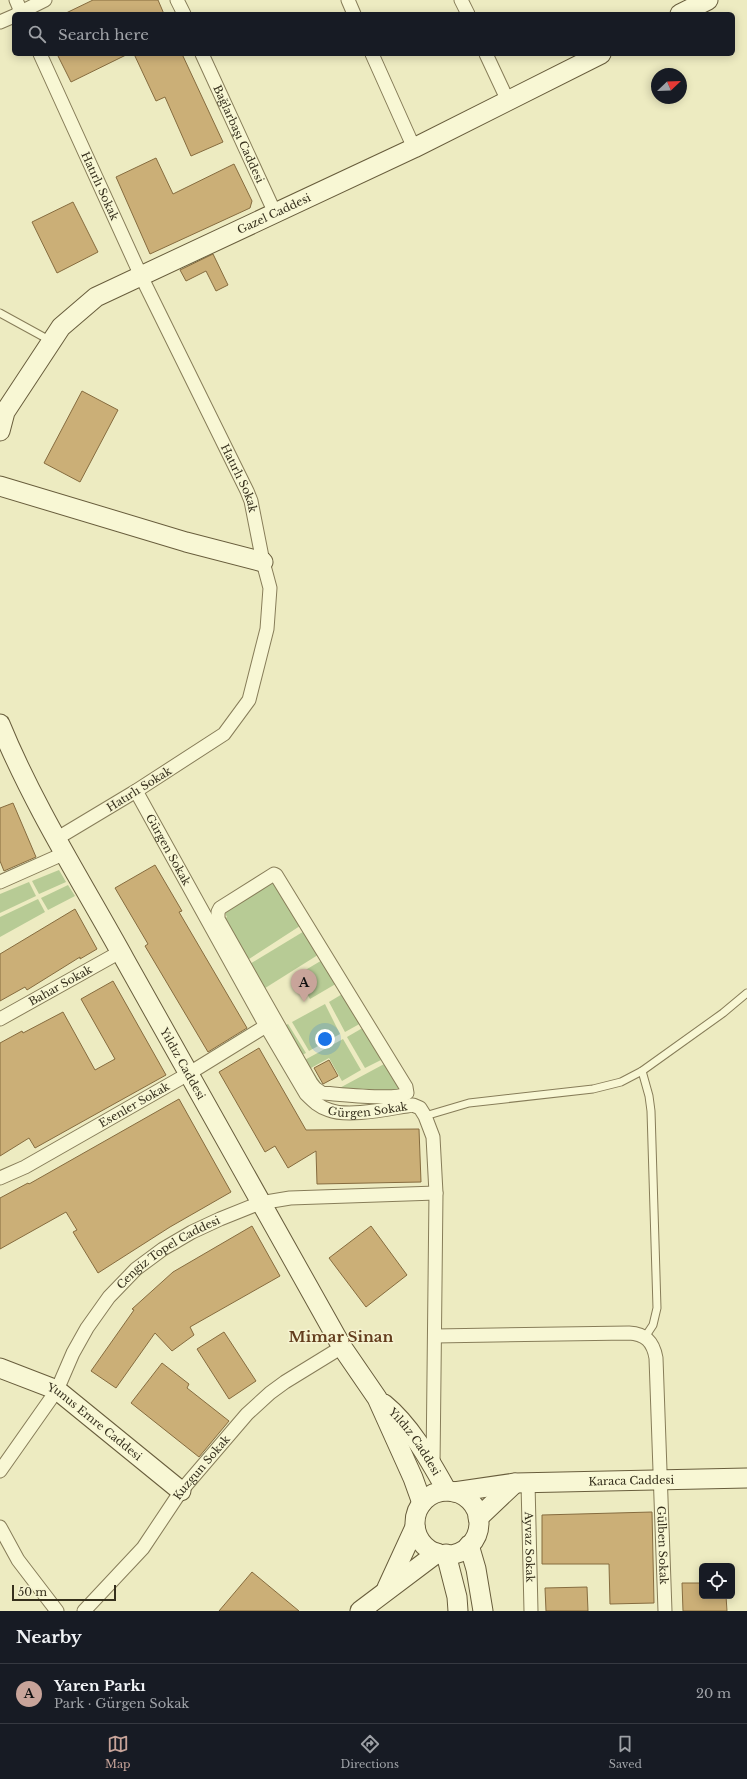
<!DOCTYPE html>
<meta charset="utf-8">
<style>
body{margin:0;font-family:"Libre Baskerville",serif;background:#242831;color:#f1f3f6}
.controls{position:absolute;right:12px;bottom:12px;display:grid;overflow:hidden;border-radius:6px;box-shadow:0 2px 10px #0003}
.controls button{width:36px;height:36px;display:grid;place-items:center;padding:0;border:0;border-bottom:1px solid #363941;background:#171b24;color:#f1f3f6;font:20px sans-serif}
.compass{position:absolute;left:651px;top:68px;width:36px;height:36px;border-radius:50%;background:#171b24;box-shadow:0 2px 10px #0003;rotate:67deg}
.scale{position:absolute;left:12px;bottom:10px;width:104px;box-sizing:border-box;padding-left:4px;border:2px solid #36301d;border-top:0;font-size:11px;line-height:14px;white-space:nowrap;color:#36301d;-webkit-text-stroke:3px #f5f3d0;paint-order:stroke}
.you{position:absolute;left:325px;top:1039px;width:14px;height:14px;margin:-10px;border:3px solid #fff;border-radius:50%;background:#1a73e8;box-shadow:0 0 0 6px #1a73e833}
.badge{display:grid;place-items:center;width:26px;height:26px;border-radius:50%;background:#c8a49a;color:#111;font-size:13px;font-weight:700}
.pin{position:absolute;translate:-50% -33px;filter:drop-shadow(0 1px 2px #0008)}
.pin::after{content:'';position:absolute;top:21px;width:14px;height:12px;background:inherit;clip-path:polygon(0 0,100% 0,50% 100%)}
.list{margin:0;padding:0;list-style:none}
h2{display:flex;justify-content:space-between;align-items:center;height:52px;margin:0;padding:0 16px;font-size:17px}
h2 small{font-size:13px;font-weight:400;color:#9ea1a6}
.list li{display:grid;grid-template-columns:26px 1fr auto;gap:12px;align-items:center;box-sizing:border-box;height:60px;padding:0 16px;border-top:1px solid #363941}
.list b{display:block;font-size:15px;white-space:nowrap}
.list p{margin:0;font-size:13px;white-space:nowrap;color:#9ea1a6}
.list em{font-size:13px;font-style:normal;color:#9ea1a6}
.icon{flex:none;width:22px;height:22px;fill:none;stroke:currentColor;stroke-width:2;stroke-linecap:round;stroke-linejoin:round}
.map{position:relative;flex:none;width:747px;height:1611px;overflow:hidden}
.search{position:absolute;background:#171b24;box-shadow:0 2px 10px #0003;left:12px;right:12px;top:12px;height:44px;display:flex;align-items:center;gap:10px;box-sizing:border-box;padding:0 14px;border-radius:6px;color:#9ea1a6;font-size:15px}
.sheet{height:112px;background:#171b24}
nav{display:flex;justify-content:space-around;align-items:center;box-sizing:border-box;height:56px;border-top:1px solid #363941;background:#171b24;font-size:11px;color:#9ea1a6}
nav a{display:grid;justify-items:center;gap:2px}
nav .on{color:#c8a49a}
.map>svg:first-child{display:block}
.green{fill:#b7cb95}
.building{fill:#cbaf77;stroke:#866c3f}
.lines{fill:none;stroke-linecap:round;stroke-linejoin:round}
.lane-casing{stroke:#877d59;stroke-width:9}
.street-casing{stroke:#877d59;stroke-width:15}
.secondary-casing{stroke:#685d3c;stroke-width:21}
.lane{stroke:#f8f7d4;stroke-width:7}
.street{stroke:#f8f7d4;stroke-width:13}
.secondary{stroke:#f8f7d4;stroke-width:19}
.labels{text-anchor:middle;stroke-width:3;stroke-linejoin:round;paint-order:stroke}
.street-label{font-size:11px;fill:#36301d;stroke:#f5f3d0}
.district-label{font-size:15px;font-weight:bold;fill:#633d1d;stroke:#f5f3d0}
</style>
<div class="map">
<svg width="747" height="1611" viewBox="0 0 747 1611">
<rect width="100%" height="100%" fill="#edebc1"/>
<!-- green -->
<g class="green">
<path d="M59,870L66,882L39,894L32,881Z"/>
<path d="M274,878L303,924L246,961L222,920L227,917L225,913Z"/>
<path d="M29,882L36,896L0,913V894Z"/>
<path d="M68,885L75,896L48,910L41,898Z"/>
<path d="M38,899L45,912L0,937V917Z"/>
<path d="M306,930L321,953L262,990L248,965Z"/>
<path d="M324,959L339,982L310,999L297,975Z"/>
<path d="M344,993L363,1022L345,1032L329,1002Z"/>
<path d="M325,1004L340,1034L309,1051L292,1022Z"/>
<path d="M288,1024L306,1053L300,1056L282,1027Z"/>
<path d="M366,1026L385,1058L365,1068L347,1037Z"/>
<path d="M343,1039L361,1070L342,1081L329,1058L311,1068L323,1087L321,1088L301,1062Z"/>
<path d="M386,1063L404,1091H334Z"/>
</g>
<!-- building -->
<g class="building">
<path d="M93,0H158L164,14H64Z"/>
<path d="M57,54H128L71,82Z"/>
<path d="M134,54H182L223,142L191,156L165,97L156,101Z"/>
<path d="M156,158L173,194L234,164L252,201L250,208L150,254L116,177Z"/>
<path d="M73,202L98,252L57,273L32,222Z"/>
<path d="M213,254L228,285L216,291L206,271L186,281L180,270Z"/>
<path d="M82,391L118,410L80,482L44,463Z"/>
<path d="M13,803L36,857L4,871L0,861V808Z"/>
<path d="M155,865L182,911L179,912L247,1028L208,1052L145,946L148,944L115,888Z"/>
<path d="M75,909L97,949L80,959V957L27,990L25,987L0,1001V954Z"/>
<path d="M113,981L166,1075L35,1148L29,1138L0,1156V1043L22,1031L23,1033L63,1012L95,1070L115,1059L81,999Z"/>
<path d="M259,1048L306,1130L419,1129L421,1182L317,1184L316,1151L288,1168L275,1146L265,1152L219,1072Z"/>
<path d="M329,1060L338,1076L323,1084L314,1068Z"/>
<path d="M179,1099L231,1192L170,1227L98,1273L73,1232L77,1230L66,1212L0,1249V1198L28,1183L29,1184Z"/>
<path d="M252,1226L280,1276L190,1327L194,1335L172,1351L155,1333L116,1388L91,1371L134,1310L132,1309L173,1272Z"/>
<path d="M371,1226L407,1275L366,1307L329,1258Z"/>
<path d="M224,1332L256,1381L229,1399L197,1349Z"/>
<path d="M162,1363L189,1384L187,1388L229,1421L199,1457L131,1403Z"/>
<path d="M652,1512L654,1603L610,1604L609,1564H542V1515Z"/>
<path d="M252,1572L299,1611H219Z"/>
<path d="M682,1583H702V1596H726L727,1611H683Z"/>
<path d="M587,1587L588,1611H546L545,1588Z"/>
</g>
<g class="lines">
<!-- lane casing -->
<g class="lane-casing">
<g id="lane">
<path d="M0,313L51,341"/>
<path d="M642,1071L649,1096L651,1111L657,1308L653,1325L645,1337"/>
<path d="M425,1116L469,1103L593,1089L621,1082L642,1071L723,1013L747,993"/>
</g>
</g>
<!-- street casing -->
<g class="street-casing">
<g id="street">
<path d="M16,0L22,14"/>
<path d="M177,0L184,14"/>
<path d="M348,0L354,14"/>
<path d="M461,0L468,14"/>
<path d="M17,14L45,0"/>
<path d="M0,22L14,16"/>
<path id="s1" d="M40,54L141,276L247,491L251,501L263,562L270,588L267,629L249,700L224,734L136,791L56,839"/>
<path id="s2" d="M202,54L275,213"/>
<path d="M372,54L414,148"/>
<path d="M486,54L508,101"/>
<path id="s3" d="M136,791L266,1026L306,1094C313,1101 319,1107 329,1110C349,1118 391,1108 413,1105L420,1108L425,1116L433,1137L436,1193L433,1466"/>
<path d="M274,874L276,875L406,1087L407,1093C397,1101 338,1094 322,1093L315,1088L311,1083L218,919V912L220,908Z"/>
<path d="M0,882L63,854"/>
<path id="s4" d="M0,1019L120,952"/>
<path id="s5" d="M0,1178L25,1167L188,1074L274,1021"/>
<path id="s6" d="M435,1336L629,1333C645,1334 653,1341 656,1358L665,1611"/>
<path id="s7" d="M0,1471L57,1390L73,1353L87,1328L109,1297L136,1269L163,1249L192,1232L220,1219L260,1203L290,1198L436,1193"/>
<path id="s8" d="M528,1483L531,1611"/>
<path d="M0,1527L18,1560L57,1611"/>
<path id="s9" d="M84,1611L143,1548L181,1491L247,1414L270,1393L285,1382L342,1347"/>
</g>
</g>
<!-- secondary casing -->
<g class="secondary-casing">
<g id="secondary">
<path d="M680,14L708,0"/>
<path id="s10" d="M0,431L5,412L61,327L96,297L414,148L601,54"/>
<path d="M0,486L186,542L263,562"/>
<path id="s11" d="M0,724C34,807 82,882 125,960C197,1089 269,1218 342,1347L377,1398L413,1478L422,1503"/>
<path id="s12" d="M0,1368L57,1390L181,1491"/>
<path id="s13" d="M384,1404C411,1426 430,1461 447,1491"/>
<circle cx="447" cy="1523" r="32"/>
<path id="s14" d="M454,1492L515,1483L747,1478"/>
<path d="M478,1518L515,1483"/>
<path d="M469,1545L476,1569L483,1611"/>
<path d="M446,1554L457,1597L458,1611"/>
<path d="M387,1588L415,1527"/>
<path d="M360,1611L437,1553"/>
</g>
</g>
<!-- lane -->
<use href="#lane" class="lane"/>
<!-- street -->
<use href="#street" class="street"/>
<!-- secondary -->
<use href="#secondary" class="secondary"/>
</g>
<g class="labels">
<!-- street labels -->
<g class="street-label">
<text dy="4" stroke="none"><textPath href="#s2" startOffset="88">Bağlarbaşı Caddesi</textPath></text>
<text dy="4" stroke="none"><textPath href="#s1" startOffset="145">Hatırlı Sokak</textPath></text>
<text dy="4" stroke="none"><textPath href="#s10" startOffset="364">Gazel Caddesi</textPath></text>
<text dy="4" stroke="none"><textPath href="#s1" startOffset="469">Hatırlı Sokak</textPath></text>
<text transform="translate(139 789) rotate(-32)" y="4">Hatırlı Sokak</text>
<text dy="4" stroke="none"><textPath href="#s3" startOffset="67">Gürgen Sokak</textPath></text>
<text dy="4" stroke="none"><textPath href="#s4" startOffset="69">Bahar Sokak</textPath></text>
<text dy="4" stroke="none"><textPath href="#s11" startOffset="386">Yıldız Caddesi</textPath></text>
<text dy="4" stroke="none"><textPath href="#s5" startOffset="153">Esenler Sokak</textPath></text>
<text dy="4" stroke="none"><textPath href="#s3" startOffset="415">Gürgen Sokak</textPath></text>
<text dy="4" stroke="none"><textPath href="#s7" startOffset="281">Cengiz Topel Caddesi</textPath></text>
<text dy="4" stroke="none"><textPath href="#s12" startOffset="110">Yunus Emre Caddesi</textPath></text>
<text dy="4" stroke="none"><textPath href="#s13" startOffset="49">Yıldız Caddesi</textPath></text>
<text dy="4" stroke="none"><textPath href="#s9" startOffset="186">Kuzgun Sokak</textPath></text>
<text dy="4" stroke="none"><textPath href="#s14" startOffset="178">Karaca Caddesi</textPath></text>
<text dy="4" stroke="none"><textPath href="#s6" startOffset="422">Gülben Sokak</textPath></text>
<text dy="4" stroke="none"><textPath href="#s8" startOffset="64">Ayvaz Sokak</textPath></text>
</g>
<!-- district labels -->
<g class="district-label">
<text x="341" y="1342">Mimar Sinan</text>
</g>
</g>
</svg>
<div class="controls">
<button><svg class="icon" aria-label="locate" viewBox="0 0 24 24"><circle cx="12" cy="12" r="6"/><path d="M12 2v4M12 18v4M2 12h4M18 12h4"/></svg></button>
</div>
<svg class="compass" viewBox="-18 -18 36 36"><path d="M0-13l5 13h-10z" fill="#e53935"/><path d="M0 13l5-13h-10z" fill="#9ea1a6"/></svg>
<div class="scale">50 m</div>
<div class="you"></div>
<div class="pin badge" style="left:304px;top:1002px">A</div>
<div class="search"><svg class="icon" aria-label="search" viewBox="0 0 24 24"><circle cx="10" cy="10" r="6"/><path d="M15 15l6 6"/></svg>Search here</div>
</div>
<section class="sheet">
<h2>Nearby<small></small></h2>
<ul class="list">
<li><span class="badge">A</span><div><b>Yaren Parkı</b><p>Park · Gürgen Sokak</p></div><em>20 m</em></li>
</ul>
</section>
<nav>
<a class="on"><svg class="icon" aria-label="map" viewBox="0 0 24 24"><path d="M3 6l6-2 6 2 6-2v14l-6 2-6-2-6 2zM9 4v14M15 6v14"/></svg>Map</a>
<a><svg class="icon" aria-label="directions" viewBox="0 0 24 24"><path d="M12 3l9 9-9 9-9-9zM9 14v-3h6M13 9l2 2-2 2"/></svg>Directions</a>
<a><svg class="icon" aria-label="saved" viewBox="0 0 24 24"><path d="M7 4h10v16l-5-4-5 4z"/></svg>Saved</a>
</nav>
